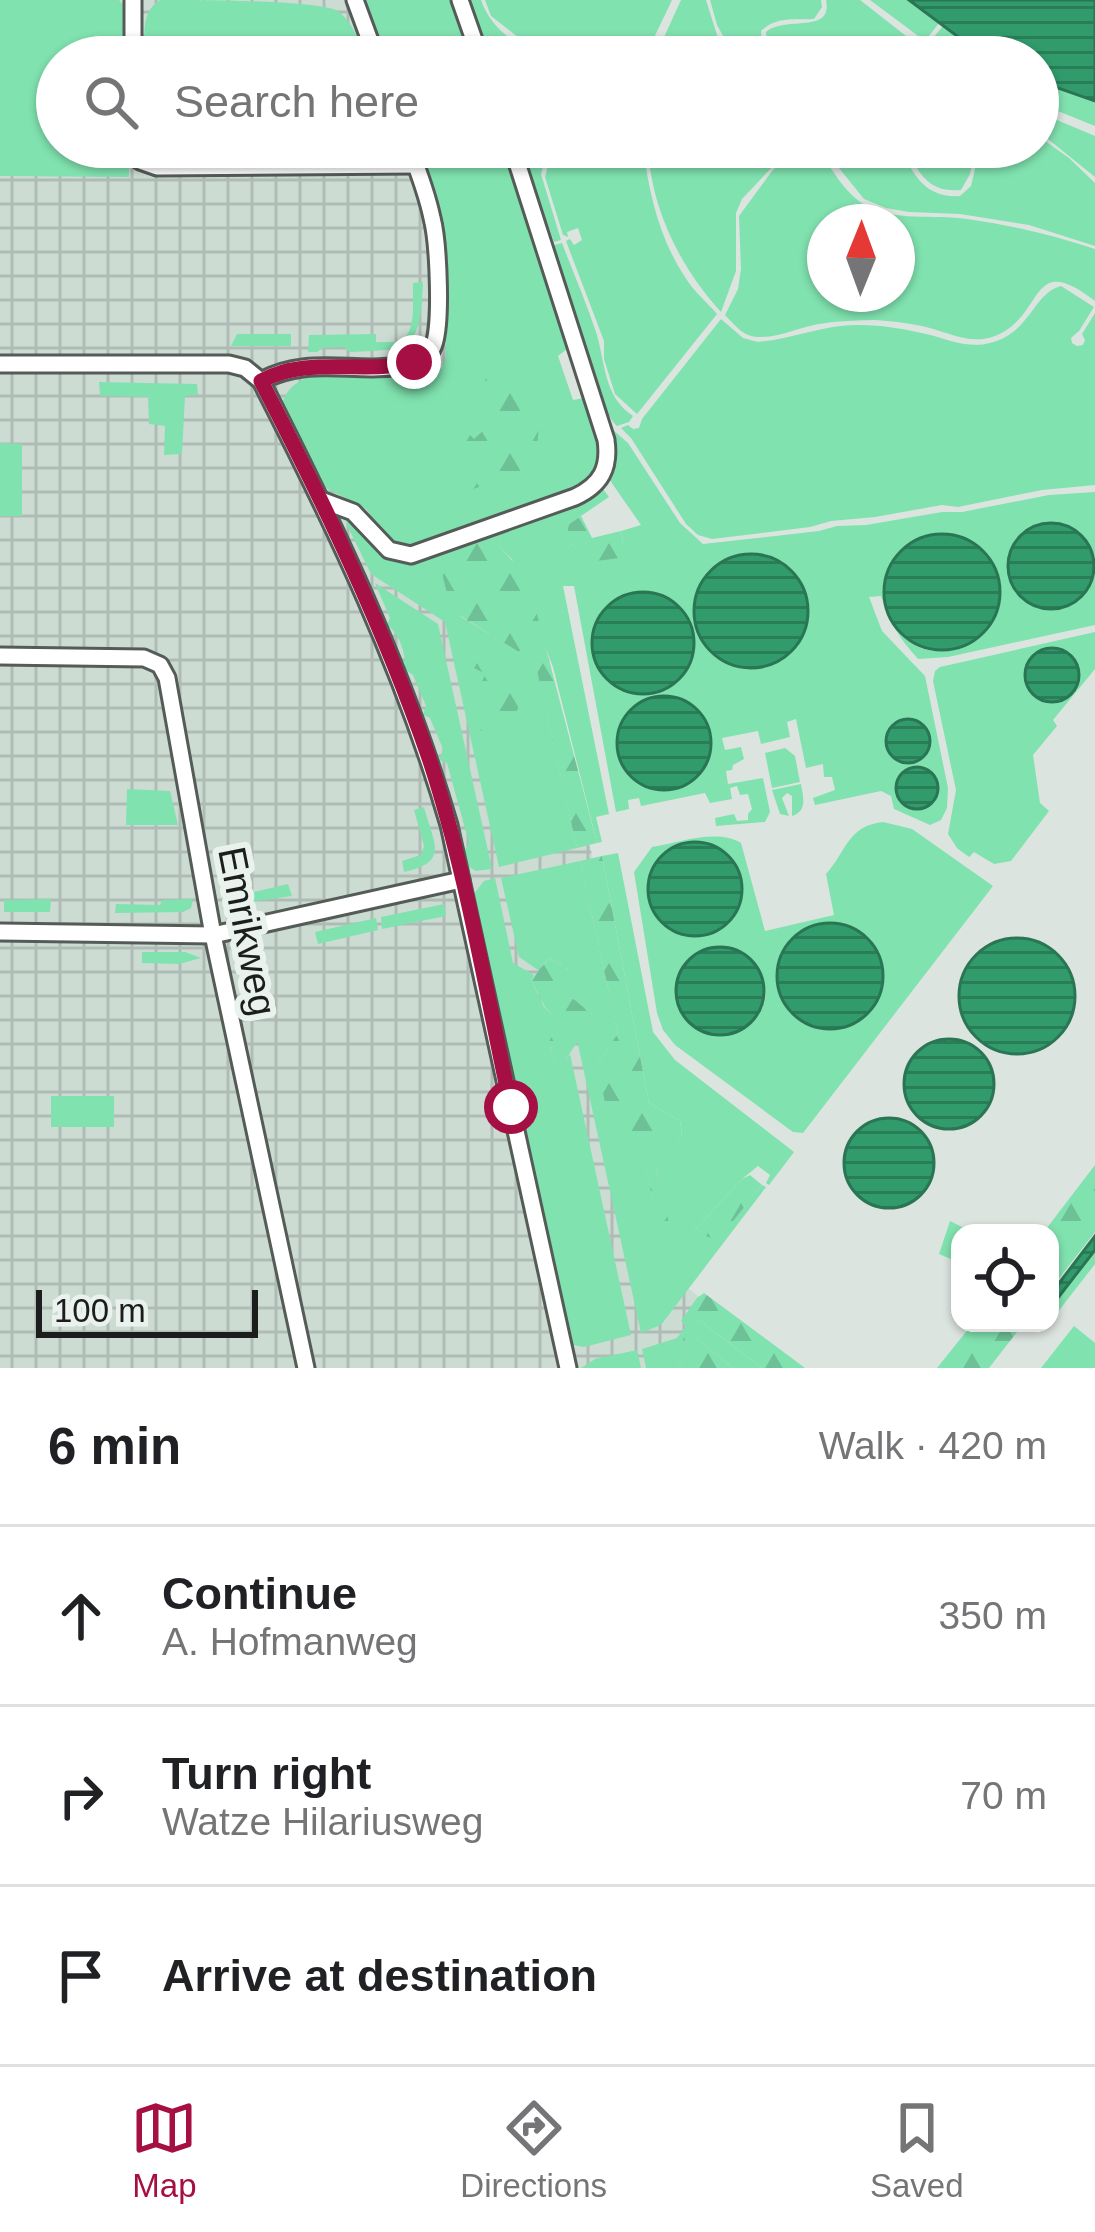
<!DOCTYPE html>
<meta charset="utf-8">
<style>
body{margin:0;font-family:Arial,sans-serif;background:#f2f2f2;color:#202124}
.controls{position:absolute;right:36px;bottom:36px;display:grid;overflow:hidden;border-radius:24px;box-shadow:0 3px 9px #0004}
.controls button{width:108px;height:108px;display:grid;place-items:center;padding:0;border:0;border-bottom:3px solid #e0e0e0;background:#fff;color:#202124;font:60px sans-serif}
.compass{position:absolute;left:807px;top:204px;width:108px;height:108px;border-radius:50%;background:#fff;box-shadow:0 3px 9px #0004;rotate:1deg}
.scale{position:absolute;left:36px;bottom:30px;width:222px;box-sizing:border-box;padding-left:12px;border:6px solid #1b1e1c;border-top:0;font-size:33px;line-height:42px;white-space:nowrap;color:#1b1e1c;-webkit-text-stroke:9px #e9f2ec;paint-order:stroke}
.stop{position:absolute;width:36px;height:36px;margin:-27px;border:9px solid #a60f43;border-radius:50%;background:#fff}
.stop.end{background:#a60f43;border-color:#fff;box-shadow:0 3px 12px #0008}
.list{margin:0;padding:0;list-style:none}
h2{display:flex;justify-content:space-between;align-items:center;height:156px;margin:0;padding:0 48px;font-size:51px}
h2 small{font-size:39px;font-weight:400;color:#757577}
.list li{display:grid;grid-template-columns:78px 1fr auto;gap:36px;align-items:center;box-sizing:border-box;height:180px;padding:0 48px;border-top:3px solid #e0e0e0}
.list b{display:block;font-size:45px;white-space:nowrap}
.list p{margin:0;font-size:39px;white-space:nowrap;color:#757577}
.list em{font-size:39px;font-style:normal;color:#757577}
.icon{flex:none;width:66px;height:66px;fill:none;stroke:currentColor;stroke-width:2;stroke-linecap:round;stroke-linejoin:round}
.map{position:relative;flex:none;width:1095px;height:1368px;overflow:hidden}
.search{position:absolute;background:#fff;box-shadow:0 3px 9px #0004;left:36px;right:36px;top:36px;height:132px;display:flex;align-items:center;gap:30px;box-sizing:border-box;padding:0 42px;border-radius:66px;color:#757577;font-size:45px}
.sheet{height:696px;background:#fff}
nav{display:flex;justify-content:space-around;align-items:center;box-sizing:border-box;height:168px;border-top:3px solid #e0e0e0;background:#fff;font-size:33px;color:#757577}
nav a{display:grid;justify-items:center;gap:6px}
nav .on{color:#a60f43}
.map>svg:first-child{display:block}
.industrial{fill:url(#industrial-grid)}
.grass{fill:#80e2af;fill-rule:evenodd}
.forest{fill:url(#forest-firs)}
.water{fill:url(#water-rules);stroke:#2a7654;stroke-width:3}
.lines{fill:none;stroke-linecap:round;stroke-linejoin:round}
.minor-casing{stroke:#555c58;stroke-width:21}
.minor{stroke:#fff;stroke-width:15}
.route{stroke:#a60f43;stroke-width:15}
.labels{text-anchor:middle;stroke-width:12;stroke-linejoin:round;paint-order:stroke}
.street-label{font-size:39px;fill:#1b1e1c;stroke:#e9f2ec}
</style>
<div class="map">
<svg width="1095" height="1368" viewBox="0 0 1095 1368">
<defs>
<pattern id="industrial-grid" width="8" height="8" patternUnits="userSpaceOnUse" patternTransform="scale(3)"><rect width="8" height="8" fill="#ccdcd3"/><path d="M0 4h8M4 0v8" fill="none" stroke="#afbcb5"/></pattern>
<pattern id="forest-firs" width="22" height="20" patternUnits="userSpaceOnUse" patternTransform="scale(3)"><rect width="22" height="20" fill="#80e2af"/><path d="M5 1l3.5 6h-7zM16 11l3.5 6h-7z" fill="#6ec196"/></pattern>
<pattern id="water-rules" width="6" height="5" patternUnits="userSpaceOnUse" patternTransform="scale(3)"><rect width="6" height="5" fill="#319b6c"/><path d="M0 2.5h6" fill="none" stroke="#297e58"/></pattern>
</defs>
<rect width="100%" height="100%" fill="#dce4df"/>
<!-- industrial -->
<path class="industrial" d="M0,0H435L454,57H57V147H485L475,522L514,510L536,598L686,1287L701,1298L710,1368H0Z"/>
<!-- grass -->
<g class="grass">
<path d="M0,0H119L126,8L129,57H57V147H129V177L0,176Z"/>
<path d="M160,0C197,0 309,0 336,10C352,20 359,41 366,57H145C145,36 140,12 160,0Z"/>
<path d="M364,0H451L472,57H385Z"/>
<path d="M468,0H481C491,29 514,42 539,57H488Z"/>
<path d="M485,0H672L651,44L648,57H544L491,16Z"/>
<path d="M681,0H706L717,35L729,57H655Z"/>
<path d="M710,0H821L822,7L814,19C794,20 776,16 761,31C761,42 766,49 772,57H735L717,25Z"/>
<path d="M826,0H860L933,57H778L767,46L766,32C786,15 833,35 826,0Z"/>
<path d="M870,0H909L939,23L925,41Z"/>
<path d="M943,26L985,57H945L928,44Z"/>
<path d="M1038,81L1095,101V126L1038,103Z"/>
<path d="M1038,112L1095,136V177L1038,131Z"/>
<path d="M1038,136L1069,158L1095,183V246L1029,225L960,214L909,212L886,208L864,199L822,147H900C914,176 925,198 960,196L971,186L980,147H1038Z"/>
<path d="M144,147H391L386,154L374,158L158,155L152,154Z"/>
<path d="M418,147H503L532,229L567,349L558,356L573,400L584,398C595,432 612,461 578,488L419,543L402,545L389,540L366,509L326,488L283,401C303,347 406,393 442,368L446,357L445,254L443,225Z"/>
<path d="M520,147H548L541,174L561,240L554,242Z"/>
<path d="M553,147H643C649,193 659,238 685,277C693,291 707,302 717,314L637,414L615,394L604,359V341L566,241L570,239L574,245L582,240L578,228L567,232L568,237L563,235L545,177Z"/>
<path d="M648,147H791L742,199L736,213V271L721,312C680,267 651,209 648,147Z"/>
<path d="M796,147H817C830,166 844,193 865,205C894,222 934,214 967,219C1011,225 1052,235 1095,249V301C1028,249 1046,316 995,336C970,346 946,331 922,326C907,323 891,321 875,320C857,320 838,321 819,324C798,327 767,344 746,334C738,330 731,321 725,315L738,289L741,269L739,216L772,171ZM897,222V294H825V222Z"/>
<path d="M907,147H976L970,174L961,190C929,193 918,174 907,147Z"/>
<path d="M562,243C573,272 586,302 596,332C606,364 603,396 633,416L629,422L617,426C596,407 565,280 554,245Z"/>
<path d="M423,282C420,347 415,350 350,352L344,347L323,348L317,352H308L309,335L376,334V342C378,342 397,342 398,342C418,335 412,300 413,283Z"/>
<path d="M1061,286L1094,307L1079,331L1071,338L1072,343L1077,346L1083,345L1085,340L1082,334L1095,313V485L1042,490L958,507L942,505L875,517L831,521L810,527L712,539L698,535L686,524L631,438L621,428L628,425L633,429L639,428L642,419L721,319L743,338L758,342C792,339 826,324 860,325C882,325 905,329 926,334C948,339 967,349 990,343C1031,333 1033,293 1061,286Z"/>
<path d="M237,334H291V346H231Z"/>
<path d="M99,382L197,384L198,395L185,396L182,454L164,455L165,426L149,424L148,397L100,396Z"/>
<path d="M612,429L628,443L680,523L703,544L819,531L837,526L866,525L942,512H962L1049,495L1095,492V625L948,657L918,659C900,639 889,622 881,596L869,597L882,631L925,676L948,788L947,808L941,820L930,825L894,809L891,796L881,791L815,805L813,798L835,790L832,777H824L823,764L806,768L796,719L787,722L790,737L761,744L758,731L722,738L725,750L741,747L744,759L733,765L732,770L726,771L728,784L763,778L770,812L765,822L716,826L715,818L734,814L737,821L748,820V814L752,809L748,794L740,795L737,786L730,788L732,799L710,803L705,793L641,806L639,798L628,800L629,809L616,812L574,586H563L609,814L596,817L602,842L597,843L553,667L512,559L501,549L497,532L578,503L603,489L609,497L569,524L573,544L556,558L623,545L621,531L641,525L609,479L616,460ZM1047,523C1095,525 1095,605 1062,606C1050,607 1035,602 1023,600L1012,585L1021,535L1029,529ZM933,534C1007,530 1026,626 955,648C886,670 851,556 933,534ZM755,554L775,559L792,571L791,651C710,716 641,568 755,554ZM643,592C713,599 710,697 634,693L594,657C588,623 608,596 643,592ZM664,695C735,703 719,801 656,789C601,779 605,703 664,695Z"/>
<path d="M0,443L22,444V516H0Z"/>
<path d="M346,517C381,558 389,573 444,553L442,573L461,617L535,661L577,848L499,867L445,622L371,574L347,525Z"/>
<path d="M375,583L438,624L492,869L476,871L468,866L465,850L469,843L447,763L439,760L443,749L430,718L423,715L426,706L413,675L404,669C407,654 399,633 387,625L390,618Z"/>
<path d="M1095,632V669L1053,720L1057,726L1033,755L1040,803L1049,811L1011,861L994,864L974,852L969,857L957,848L948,834L956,790L933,681L935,671L940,667Z"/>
<path d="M785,748L795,756L800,782L772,788L765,753Z"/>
<path d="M801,784C803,797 808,811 792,816V796L787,793L782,798L789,816L780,814L772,790Z"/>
<path d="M127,789L170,791L178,825H126Z"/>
<path d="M424,807C433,843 451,862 404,872L402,861L421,855L424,846L414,810Z"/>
<path d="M883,822L912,829L993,886L803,1133L793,1132L675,1045L663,1030L657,1013L634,872L652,847C678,843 717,828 741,843L765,931L834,915L826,874C847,851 847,826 883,822ZM688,842C755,840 760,932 698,936C640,940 631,859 688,842ZM826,922C909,924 896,1039 817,1028L777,983C776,944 794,938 826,922ZM723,947C753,952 782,993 755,1017C750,1022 744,1023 738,1026C722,1034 711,1039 695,1027C672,1011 668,969 695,954C703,950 714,949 723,947Z"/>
<path d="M618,853L653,1032L675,1060L794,1152L769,1185L766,1183L770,1175L758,1166L742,1179L694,1231L718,1239L762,1185L766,1187L661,1325L641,1333L577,1040L594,1016L575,1000L555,991L568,969L549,958L538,970L519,957L501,878L580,861L618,1033L597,1065L643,1153L663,1246L671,1237L656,1166L682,1135L680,1121L649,1103L602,856Z"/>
<path d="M495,878L513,963L534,975L531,980L544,1007L560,1022L549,1043L557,1072L570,1054L631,1335L584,1347L573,1345L473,895L484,881Z"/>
<path d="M288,884L292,896L237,904L233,897Z"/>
<path d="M51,899L50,912H4V900Z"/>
<path d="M193,899L191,908L183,912L115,913L116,904L160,905L162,900Z"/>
<path d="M444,904L446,916L382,929L381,917Z"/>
<path d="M376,918L378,930L318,944L315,932Z"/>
<path d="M142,952H185L201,958L179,964L142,963Z"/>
<rect x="51" y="1096" width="63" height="31"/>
<path d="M1095,1250V1264L1050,1322V1308Z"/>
<path d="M697,1298L696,1318L762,1368H733L696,1338H683L686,1352L678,1368H646L642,1349L677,1338L686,1326L681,1321Z"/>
<path d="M1074,1326L1095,1343V1368H1041Z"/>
<path d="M637,1350L641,1368H581L595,1359Z"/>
</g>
<!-- forest -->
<g class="forest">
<path d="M519,351L539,424L535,472L541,486L537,492L511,501C500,487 486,482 471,490L461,487L446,448L452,429L467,432L474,439C504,413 496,412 485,379L510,365Z"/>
<path d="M581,516L592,538L621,531L623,545L619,558L574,564L555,558L573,544L566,539L569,524Z"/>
<path d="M497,532L501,549L527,576L597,843L577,848L535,662L451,610L442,573L444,553Z"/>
<path d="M458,631L519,667L508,686L523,697L511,724L532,737L519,753L480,730L494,709L473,697L486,674L466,664Z"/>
<path d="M602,856L649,1103L680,1121L682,1135L656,1167L672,1237L663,1247L643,1154L612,1135L597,1065L618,1033L580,861Z"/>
<path d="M549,958L569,970L556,991L575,1000L594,1016L557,1073L549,1042L559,1022L545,1007L531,980Z"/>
<path d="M1095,1165V1232L1050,1290V1233H1043Z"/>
<path d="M750,1175L762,1185L718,1240L693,1232L742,1179Z"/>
<path d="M950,1221L966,1229L965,1233H960V1244L953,1260L939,1254Z"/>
<path d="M704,1293L805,1368H762L696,1318L694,1315L697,1298Z"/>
<path d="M973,1323H1024L989,1368H937Z"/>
<path d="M683,1337L696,1338L733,1368H678L686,1352Z"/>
</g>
<!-- water -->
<g class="water">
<path d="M909,0H1095V101L1038,81V57H985Z"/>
<circle cx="1051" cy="566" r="43"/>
<circle cx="942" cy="592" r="58"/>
<circle cx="751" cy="611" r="57"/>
<circle cx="643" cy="643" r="51"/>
<circle cx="1052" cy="675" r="27"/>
<circle cx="664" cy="743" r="47"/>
<circle cx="908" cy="741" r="22"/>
<circle cx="917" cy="788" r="21"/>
<circle cx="695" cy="889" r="47"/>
<circle cx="830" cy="976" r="53"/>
<circle cx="1017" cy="996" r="58"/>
<circle cx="720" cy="991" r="44"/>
<circle cx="949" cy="1084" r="45"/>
<circle cx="889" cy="1163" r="45"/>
<path d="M1095,1236V1250L1050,1308V1295Z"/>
</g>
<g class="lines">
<!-- minor casing -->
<g class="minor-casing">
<g id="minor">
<path d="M355,0L376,57"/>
<path d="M460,0L480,57"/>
<path d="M133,57V0"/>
<path d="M132,147L140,161L157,167L416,165"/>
<path d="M0,364H229L245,368L261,381C334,524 404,670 449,825L568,1368"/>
<path d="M261,381C310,354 360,376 409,364C417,361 427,357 432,349C443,330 438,241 432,218C427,194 418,170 409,147"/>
<path d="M321,500L353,512L389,550L411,555L575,497C601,485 610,468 606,440L512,147"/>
<path d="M0,656L144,658L160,665L167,678L213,935L306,1368"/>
<path d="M0,932L213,935L461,880"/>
</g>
</g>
<!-- minor -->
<use href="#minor" class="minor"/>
</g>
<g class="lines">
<!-- route -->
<path class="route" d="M414,362C364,375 309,355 261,381C324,503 384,628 429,758C466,869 486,992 511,1107"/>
</g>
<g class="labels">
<!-- street labels -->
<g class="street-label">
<text transform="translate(248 931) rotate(79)" y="14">Emrikweg</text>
</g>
</g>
</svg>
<div class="controls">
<button><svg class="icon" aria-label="locate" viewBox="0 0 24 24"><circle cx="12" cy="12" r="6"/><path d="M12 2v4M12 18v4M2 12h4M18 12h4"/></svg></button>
</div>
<svg class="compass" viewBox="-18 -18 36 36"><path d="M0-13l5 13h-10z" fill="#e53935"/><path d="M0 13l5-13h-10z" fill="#757577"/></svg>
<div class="scale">100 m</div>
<div class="stop" style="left:511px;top:1107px"></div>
<div class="stop end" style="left:414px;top:362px"></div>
<div class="search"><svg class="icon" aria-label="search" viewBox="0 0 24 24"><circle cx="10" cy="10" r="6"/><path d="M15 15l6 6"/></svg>Search here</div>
</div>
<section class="sheet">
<h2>6 min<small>Walk · 420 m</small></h2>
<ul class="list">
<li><svg class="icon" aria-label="ahead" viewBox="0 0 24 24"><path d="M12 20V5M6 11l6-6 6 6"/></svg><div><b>Continue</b><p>A. Hofmanweg</p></div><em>350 m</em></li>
<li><svg class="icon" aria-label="right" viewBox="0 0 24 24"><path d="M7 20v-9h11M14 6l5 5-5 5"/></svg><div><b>Turn right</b><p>Watze Hilariusweg</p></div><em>70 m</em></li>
<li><svg class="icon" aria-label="arrive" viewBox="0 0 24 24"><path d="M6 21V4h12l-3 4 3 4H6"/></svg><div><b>Arrive at destination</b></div></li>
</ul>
</section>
<nav>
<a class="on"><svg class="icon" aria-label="map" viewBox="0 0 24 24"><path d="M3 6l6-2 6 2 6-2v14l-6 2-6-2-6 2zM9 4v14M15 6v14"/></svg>Map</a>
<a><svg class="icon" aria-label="directions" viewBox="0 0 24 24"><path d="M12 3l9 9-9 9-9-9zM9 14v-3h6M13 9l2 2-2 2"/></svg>Directions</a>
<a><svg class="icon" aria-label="saved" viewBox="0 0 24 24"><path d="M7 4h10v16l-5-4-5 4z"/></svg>Saved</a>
</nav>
